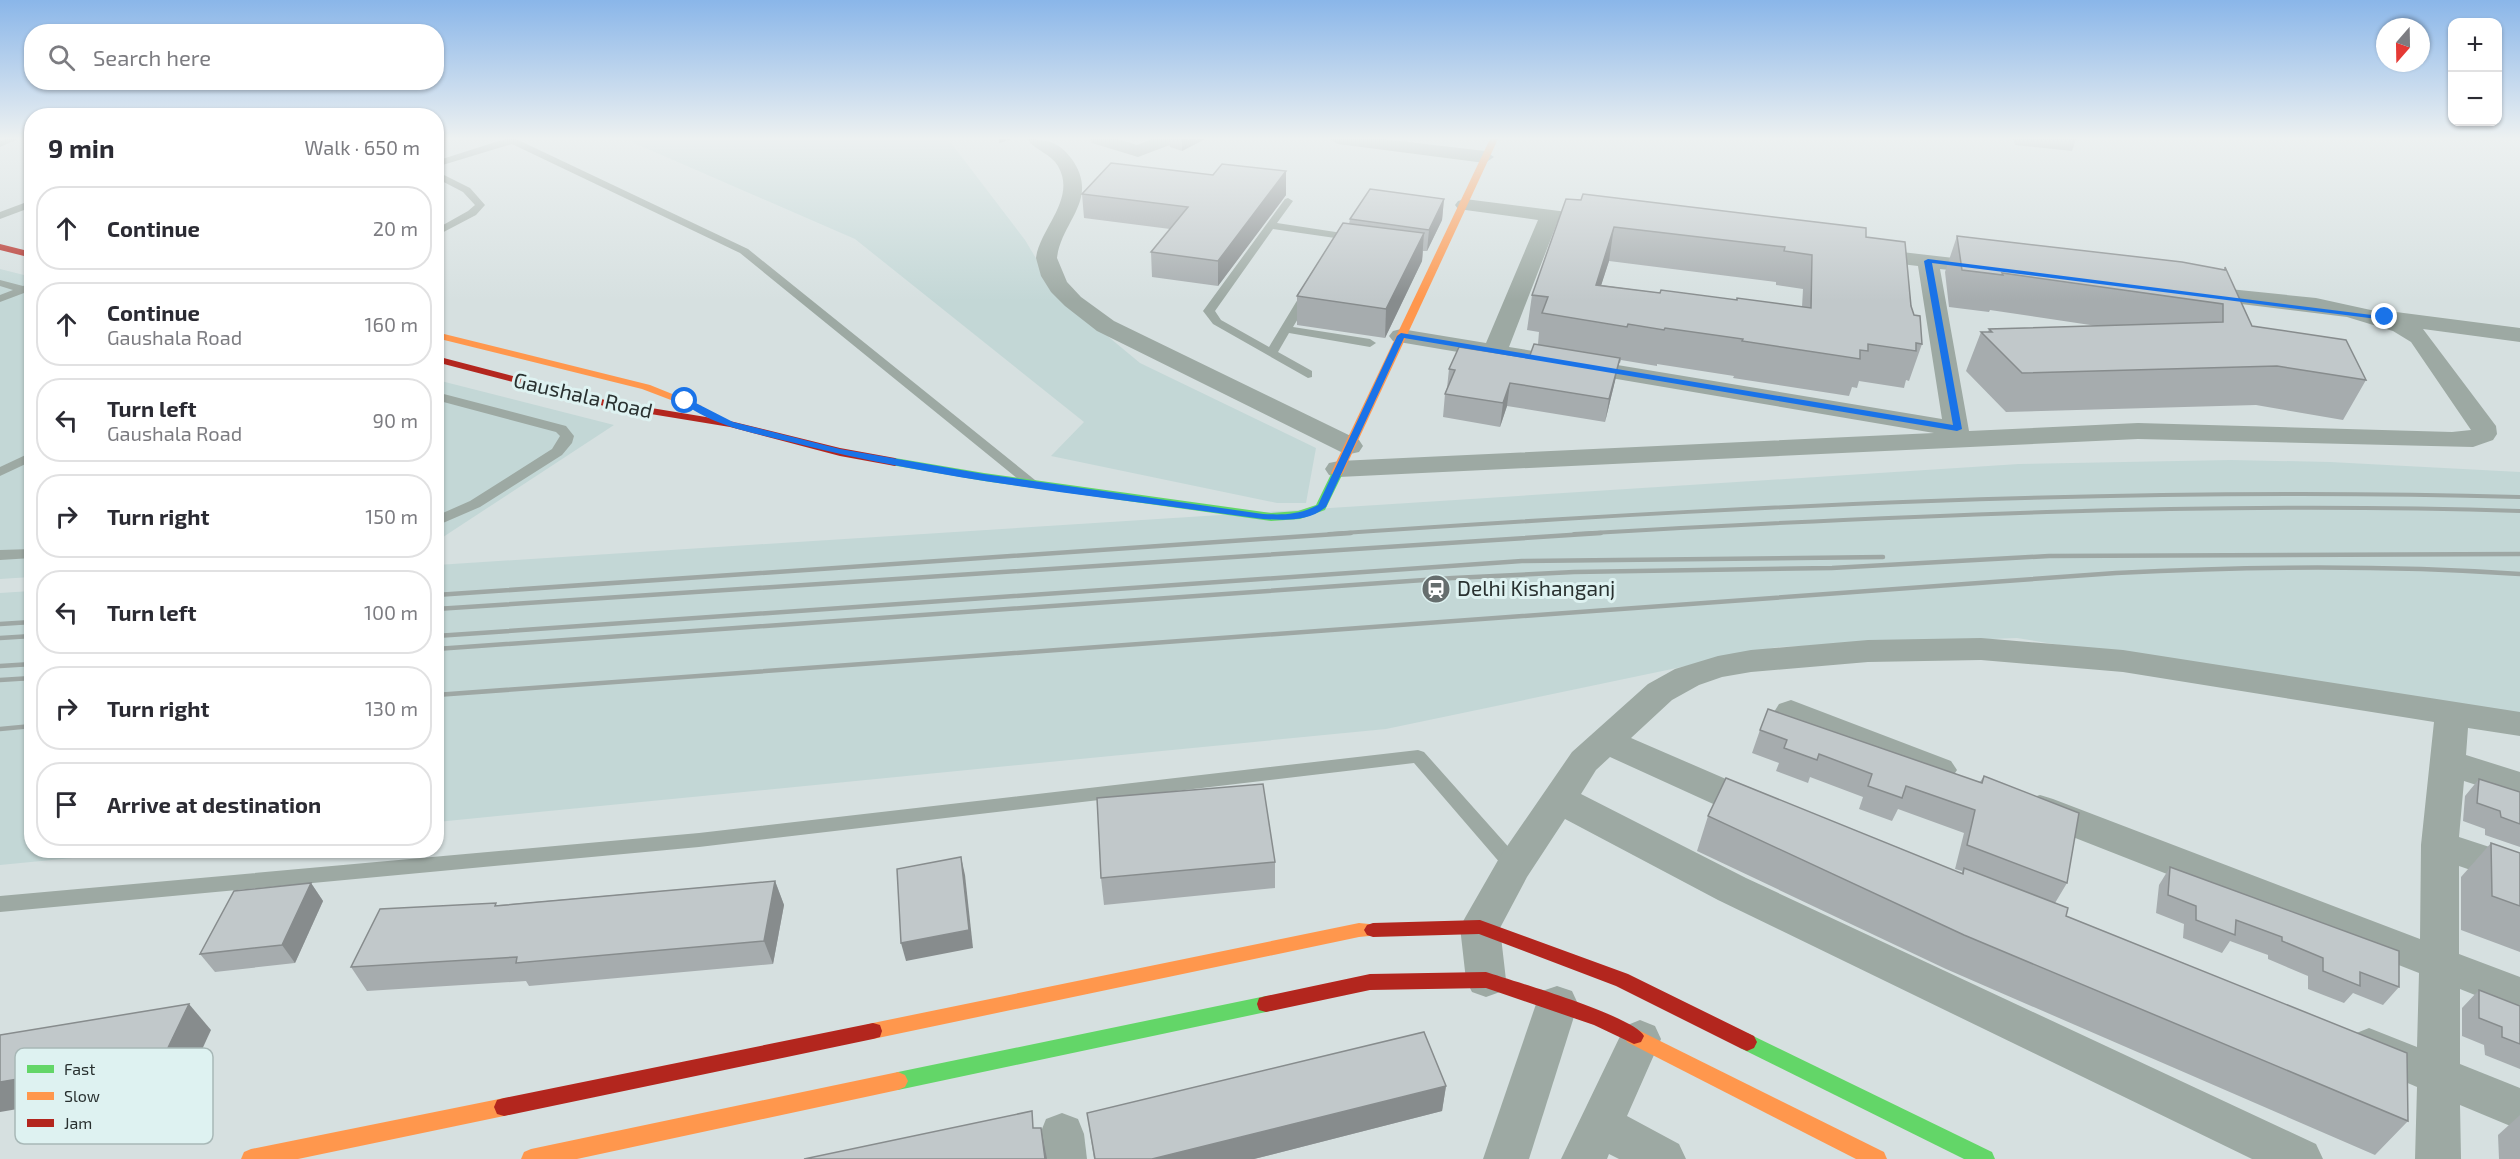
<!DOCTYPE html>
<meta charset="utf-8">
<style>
body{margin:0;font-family:"Exo 2",sans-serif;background:#f2f2f3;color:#2b2b33}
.controls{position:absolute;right:18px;top:18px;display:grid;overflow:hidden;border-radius:12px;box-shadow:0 2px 4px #0004}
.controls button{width:54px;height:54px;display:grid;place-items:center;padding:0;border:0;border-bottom:2px solid #e1e1e2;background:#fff;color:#2b2b33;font:30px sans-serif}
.compass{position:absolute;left:2376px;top:18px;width:54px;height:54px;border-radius:50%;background:#fff;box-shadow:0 2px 4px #0004;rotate:200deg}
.stop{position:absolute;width:18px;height:18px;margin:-14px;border:4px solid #1a73e8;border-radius:50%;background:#fff}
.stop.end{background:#1a73e8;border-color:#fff;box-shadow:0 2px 6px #0008}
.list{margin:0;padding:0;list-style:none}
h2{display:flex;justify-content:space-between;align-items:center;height:78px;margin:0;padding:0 24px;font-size:26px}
h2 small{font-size:20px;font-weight:400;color:#7c7c81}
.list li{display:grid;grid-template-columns:39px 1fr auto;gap:18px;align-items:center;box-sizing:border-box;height:84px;margin:0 12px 12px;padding:0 12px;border:2px solid #e1e1e2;border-radius:24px}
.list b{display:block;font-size:22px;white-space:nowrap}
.list p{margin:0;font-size:20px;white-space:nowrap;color:#7c7c81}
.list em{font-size:20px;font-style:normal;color:#7c7c81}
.icon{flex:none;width:33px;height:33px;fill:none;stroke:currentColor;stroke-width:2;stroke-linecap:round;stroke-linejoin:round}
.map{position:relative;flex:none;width:2520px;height:1159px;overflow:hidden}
.search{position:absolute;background:#fff;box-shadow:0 2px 4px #0004;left:24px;top:24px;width:420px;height:66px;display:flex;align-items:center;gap:15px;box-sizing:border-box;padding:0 21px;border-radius:24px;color:#7c7c81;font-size:22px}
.panel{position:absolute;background:#fff;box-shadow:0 2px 4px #0004;left:24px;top:108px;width:420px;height:750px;border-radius:24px}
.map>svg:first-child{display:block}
.built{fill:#c3d7d6}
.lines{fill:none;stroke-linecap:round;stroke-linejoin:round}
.lane{fill:#9da9a3;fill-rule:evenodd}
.street{fill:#9da9a3;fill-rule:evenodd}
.fast{fill:#63d668;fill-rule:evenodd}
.slow{fill:#ff974d;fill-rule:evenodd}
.jam{fill:#b3261e;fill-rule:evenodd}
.rail-far1{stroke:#9ea7a4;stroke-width:4}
.rail{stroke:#9ea7a4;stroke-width:4.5}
.wall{fill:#a6acae;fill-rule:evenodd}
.shaded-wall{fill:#878c8d}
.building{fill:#c1c8ca;stroke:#878c8d;stroke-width:1.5;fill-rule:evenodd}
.route{fill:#1a73e8}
.labels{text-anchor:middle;stroke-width:6;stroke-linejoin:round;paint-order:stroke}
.street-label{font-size:21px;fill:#293130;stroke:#def2f1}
.poi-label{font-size:21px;fill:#293130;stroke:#def2f1;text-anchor:start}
.key{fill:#def2f1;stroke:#a8b8b7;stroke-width:1.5}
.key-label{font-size:16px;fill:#293130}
</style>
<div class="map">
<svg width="2520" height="1159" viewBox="0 0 2520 1159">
<rect width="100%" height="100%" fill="#d6e0e0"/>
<!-- built -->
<g class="built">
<path d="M625,139H948L1025,240L1058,295L1140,363L1316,448L1306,503H1277L1051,456L1084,422L855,239Z"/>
<path d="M0,269L32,277L31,577L0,579Z"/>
<path d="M437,380L614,425L437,541Z"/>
<path d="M2231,460L2330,462L2520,472V719L2017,638L1777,647L1386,729L437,822V565L2019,464Z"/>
<path d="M31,591L32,850L144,851L0,865V593Z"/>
</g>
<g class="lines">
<!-- lane -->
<g class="lane">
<path d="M5,139H18L0,147V141Z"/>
<path d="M505,139H516L748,249L1040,484L1033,488L1028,487L740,253L512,144L436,167V161Z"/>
<path d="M436,171L470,188L485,205L476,215L436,236V229L468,211L475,205L463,192L436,178Z"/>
<path d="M1288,198L1293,201L1277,223L1342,233L1347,236L1342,239L1273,229L1215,311L1221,320L1269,347L1301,294L1307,291L1313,294L1293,327L1370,339L1376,343L1370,347L1289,333L1278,352L1312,371V377L1308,378L1213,324L1203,311L1285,199Z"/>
<path d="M32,200V207L0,219V212Z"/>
<path d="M0,280L23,286L32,283V290L0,302V295L13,290L0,286Z"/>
<path d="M436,392L566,426L574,436L572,443L562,455L480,507L436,526V516L470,501L552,449L560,436L556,432L436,400Z"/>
<path d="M32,452V461L0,476V467Z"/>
<path d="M32,549V558L0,560V550Z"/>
<path d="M1418,750L1424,752L1521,861L1523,866L1521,871L1514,873L1507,871L1414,763L699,847L0,912V896L699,833Z"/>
</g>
<!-- street -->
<g class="street">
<path d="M1027,139C1046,139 1059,142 1071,158C1101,199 1061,221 1057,258L1067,282L1081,297L1114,321L1359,440L1363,446L1359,452L1350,454L1341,452L1097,331L1065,306L1051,292L1041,276L1036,258C1040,228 1077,199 1058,166C1051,154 1035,150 1027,139Z"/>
<path d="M1089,139H1118L1137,145L1152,139H1178L1175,143L1138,157L1092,143Z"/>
<path d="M1329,139H1383L1485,151L1494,157L1485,163L1338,144Z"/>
<path d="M1465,199L1599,216L1606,218L1609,222L1606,226L1599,228L1557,223L1509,347L1942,419L1918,266L1867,260L1859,259L1856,254L1859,249L1867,248L1997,263L2000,268L1997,273L1989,274L1940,269L1969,431L2138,423L2452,432L2471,430L2411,342L2393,331L2347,317L2192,298L2189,293L2192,288L2200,286L2316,298L2389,314L2396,312L2520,328V342L2423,329L2496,426L2497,434L2493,440L2473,447L2138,439L1339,477L1329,475L1325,469L1329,463L1339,461L1934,433L1393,341L1389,336L1393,331L1401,329L1486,343L1538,220L1458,209L1455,205L1458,201Z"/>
<path d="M1981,638L2123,650L2520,712V736L2468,728L2466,755L2520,772V799L2464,781L2459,837L2520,857V887L2459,866V954L2520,977V1013L2460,989V1064L2520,1088V1130L2460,1105L2461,1159H2415L2417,1087L2354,1060L2348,1047L2354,1034L2369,1028L2417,1047L2419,973L2027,819L2022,809L2027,799L2040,795L2053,799L2420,939L2421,845L2434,722L2123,672L1981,660L1868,662L1751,672L1722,677L1699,685L1672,700L1631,738L1770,798L1775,808L1770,818L1757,822L1744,818L1610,757L1596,770L1581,794L1746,878L2316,1144L2323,1159H2252L1718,900L1565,819L1527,877L1500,928L1506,980L1500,992L1486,997L1472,992L1466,980L1460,927L1466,916L1501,855L1572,752L1648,684L1675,669L1718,656L1751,650L1868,640Z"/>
<path d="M1791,700L1951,761L1957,770L1951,779L1939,783L1779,720L1774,712L1779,704Z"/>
<path d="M1557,986L1572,991L1578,1004L1529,1159H1483L1536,1004L1542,991Z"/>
<path d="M1640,1020L1655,1026L1661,1039L1627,1116L1679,1144L1686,1159H1619L1609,1154L1607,1159H1561L1625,1026Z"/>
<path d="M1062,1113L1078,1119L1084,1134L1087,1159H1041L1040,1134L1046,1119Z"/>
</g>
<!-- fast -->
<g class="fast">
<path d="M895,458L984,473L1271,513L1298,511L1316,505L1333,470H1341L1343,473L1325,510L1300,519L1271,521L984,481L891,465L889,462Z"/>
<path d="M1266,996L1273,998L1275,1004L1273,1010L1266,1012L898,1090L891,1087L888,1081L891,1075L898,1072Z"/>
<path d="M1747,1033L1992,1152L1995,1159H1964L1740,1048L1737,1042L1740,1036Z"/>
</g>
<!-- slow -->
<g class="slow">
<path d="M1490,139H1498L1343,473L1341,476H1333L1331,473Z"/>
<path d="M436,332L650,385L702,406L700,408H692L642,389L436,338Z"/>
<path d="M1359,923L1379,925L1382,930L1379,935L1359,937L873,1039L866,1037L864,1031L866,1025L873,1023Z"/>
<path d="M1634,1028L1884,1152L1887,1159H1856L1627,1042L1624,1036L1627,1030Z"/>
<path d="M898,1072L905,1075L908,1081L905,1087L898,1090L577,1159H521L524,1152L531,1149Z"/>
<path d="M504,1098L511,1100L514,1107L511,1114L504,1116L298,1159H241L244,1152L251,1149Z"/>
</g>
<!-- jam -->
<g class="jam">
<path d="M0,244L32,252V258L0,250Z"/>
<path d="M436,356L609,401L730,421L840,448L895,458L901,462L895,466L840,456L730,427L608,407L436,362Z"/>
<path d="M1480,920L1628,974L1754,1036L1757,1042L1754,1048L1747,1051L1740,1048L1616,986L1479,934L1373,937L1367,935L1364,930L1367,925L1373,923Z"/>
<path d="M1486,972C1513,981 1634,1016 1644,1036L1641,1042L1634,1044L1594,1025L1486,988L1370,990L1266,1012L1259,1010L1257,1004L1259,998L1266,996L1370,974Z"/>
<path d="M873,1023L880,1025L882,1031L880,1037L873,1039L504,1116L497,1114L494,1107L497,1100L504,1098Z"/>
</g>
<!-- rail-far1 -->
<g class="rail-far1">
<path d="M1329,534C1725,507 2123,486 2520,497"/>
<path d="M1574,534C1889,516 2204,501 2520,511"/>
</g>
<!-- rail -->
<g class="rail">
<path d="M436,595L1351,533"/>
<path d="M436,609L1601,533"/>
<path d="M0,624L32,622"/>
<path d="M436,636L1522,561L1883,557"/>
<path d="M0,638L32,636"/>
<path d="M436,649L1453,578L1574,572L1832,568L2049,556L2520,554"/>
<path d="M0,666L32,664"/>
<path d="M0,680L32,678"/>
<path d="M436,695L2116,573C2251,566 2385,565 2520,574"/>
<path d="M0,729L32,726"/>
</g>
</g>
<!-- wall -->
<g class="wall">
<path d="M1169,139H1205L1182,151L1170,147Z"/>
<path d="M2013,139H2076L2072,151L2015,145Z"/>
<path d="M1082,194L1286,195L1218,286L1152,277L1151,252L1170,229L1084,218Z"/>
<path d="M1444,199L1442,220L1427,251H1423L1422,261L1385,338L1297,325V296L1349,224L1350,219Z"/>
<path d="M1566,199L1866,237L1911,306L1922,344L1909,381L1906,380L1904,388L1859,381L1857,388L1852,387L1849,396L1733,378L1734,376L1657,364V366L1621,360L1620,363H1619L1615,381L1605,422L1507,406L1500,427L1443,417L1445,394L1447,388L1449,369L1529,358L1538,344L1539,332L1527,330L1532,295ZM1609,261L1776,282V285L1803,289L1802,307L1660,293L1601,285Z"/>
<path d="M1957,236L2182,262L2252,326L2366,380L2343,420L2256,405L2006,412L1966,371L1981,332H1988L1989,329L2097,326L1990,310L1989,312L1949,307L1945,272Z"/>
<path d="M1760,730L1980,782L1984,776L2067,883L2055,903L2066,916L2408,1121L2375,1155L1946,969L1697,851L1708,816L1962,873V871L1955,869L1964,833L1898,809L1892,821L1859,809L1863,797L1810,777L1808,783L1776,771L1779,763L1752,753Z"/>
<path d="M2479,779L2520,792V847L2485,835V829L2463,821L2465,796Z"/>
<path d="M2491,843L2520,853V952L2461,930V877Z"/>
<path d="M1275,862V888L1104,905L1101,878Z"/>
<path d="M2170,867L2399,987L2383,1005L2353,993L2344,1003L2308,989V976L2268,959V955L2230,941L2222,953L2183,938L2184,924L2156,913L2159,885Z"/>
<path d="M775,881L784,905L773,964L529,986L526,981L367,991L351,967L498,905Z"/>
<path d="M311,883L323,901L295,963L215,972L200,954Z"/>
<path d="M2479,990L2520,1006V1069L2485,1055L2484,1045L2462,1036V1008Z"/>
<path d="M1446,1086L1442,1111L1254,1159H1094L1087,1113Z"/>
<path d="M2520,1115V1159H2499L2498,1135Z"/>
</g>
<!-- shaded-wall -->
<g class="shaded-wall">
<path d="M999,139H1012L999,143Z"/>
<path d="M1182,139H1205L1182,151Z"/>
<path d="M1286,171V195L1218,286V261Z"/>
<path d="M1444,199L1442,220L1427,251L1429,230Z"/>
<path d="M1614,227L1609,261L1590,320L1596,285Z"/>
<path d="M1424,233L1422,261L1385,338L1386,309Z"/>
<path d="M1620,358L1615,381L1605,422L1609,399Z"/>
<path d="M1510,383L1507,406L1500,427L1503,403Z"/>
<path d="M961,857L965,875L973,948L906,961L901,943Z"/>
<path d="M775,881L784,905L773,964L764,941Z"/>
<path d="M311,883L323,901L295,963L282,945Z"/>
<path d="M189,1004L211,1030L188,1080L0,1112V1082Z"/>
<path d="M1446,1086L1442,1111L1254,1159H1152Z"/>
<path d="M1041,1128L1047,1159H1045Z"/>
</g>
<!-- building -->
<g class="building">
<path d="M1111,163L1213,175L1222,164L1286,171L1218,261L1151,252L1188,207L1082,194Z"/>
<path d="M1370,189L1444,199L1429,230L1350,219Z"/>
<path d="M1583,194L1866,228V237L1905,242L1911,306L1914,315L1920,316L1922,344L1916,343V351L1868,344V351L1860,350V359L1742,341L1743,339L1665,328L1664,330L1628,324L1627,327L1542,313L1548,297L1532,295L1566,199L1581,200ZM1614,227L1785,247L1784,251L1812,255L1811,308L1737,298V300L1661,290L1660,293L1596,285Z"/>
<path d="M1343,223L1424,233L1386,309L1297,296Z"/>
<path d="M1957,236L2182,262L2225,270V267L2252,326L2346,340L2366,380L2277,366L2022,373L1981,332H1992L1989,329L2223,322V304L2002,273L2003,275L1962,270Z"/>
<path d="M1534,344L1620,358L1609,399L1510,383L1503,403L1445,394L1455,370L1449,369L1459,347L1529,358Z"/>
<path d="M1768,709L1982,783L1984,776L2079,813L2067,883L1967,845L1975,810L1906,786L1902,798L1868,786L1872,774L1819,754L1817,760L1784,748L1787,740L1760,730Z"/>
<path d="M1726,778L1963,874L1964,868L2068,908L2066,916L2407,1053L2408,1121L1964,935L1708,816Z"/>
<path d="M2479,779L2520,792V824L2501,817L2500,811L2477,803Z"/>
<path d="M1263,784L1275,862L1101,878L1097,798Z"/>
<path d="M2491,843L2520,853V906L2492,896Z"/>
<path d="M961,857L969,930L901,943L897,869Z"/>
<path d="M2170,867L2399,951V987L2360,972V986L2323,971V958L2282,941V937L2236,920L2235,935L2196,920V906L2168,895Z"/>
<path d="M775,881L764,941L516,963L517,957L351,967L380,909L496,903L495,906Z"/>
<path d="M311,883L282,945L200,954L234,891Z"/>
<path d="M2479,990L2520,1006V1044L2502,1037V1027L2479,1018Z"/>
<path d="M189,1004L165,1054L0,1082V1035Z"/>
<path d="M1424,1032L1446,1086L1152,1159H1095L1087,1113Z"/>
<path d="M1032,1111L1033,1128H1041L1045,1159H804Z"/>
</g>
<!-- sky -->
<linearGradient id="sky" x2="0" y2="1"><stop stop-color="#8ab6e9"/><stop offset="0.46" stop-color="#edf1f1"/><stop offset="1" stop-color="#edf1f1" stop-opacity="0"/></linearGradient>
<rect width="2520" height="301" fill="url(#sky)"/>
<!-- route -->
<path class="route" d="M1928,259L2388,317L2385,320L1932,263L1962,429L1957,431L1404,338L1326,507C1308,522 1285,520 1263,519C1106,497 945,482 791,442C754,433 711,426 681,401L688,399L733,422L840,449L984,474L1263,514C1283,515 1299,515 1318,505L1397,336L1401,333L1953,425L1924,261Z"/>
<!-- icons -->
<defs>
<g id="station-disc" transform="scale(1.5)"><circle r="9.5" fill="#666e6e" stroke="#def2f1"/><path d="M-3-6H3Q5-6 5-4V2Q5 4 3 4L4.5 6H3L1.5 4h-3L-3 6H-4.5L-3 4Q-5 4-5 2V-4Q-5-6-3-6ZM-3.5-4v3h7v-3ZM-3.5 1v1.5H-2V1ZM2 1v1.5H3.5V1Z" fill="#fff"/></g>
</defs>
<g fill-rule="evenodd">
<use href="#station-disc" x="1436" y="589"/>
</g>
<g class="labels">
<!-- street labels -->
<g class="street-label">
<text transform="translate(583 396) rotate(13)" y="7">Gaushala Road</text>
</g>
<!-- poi labels -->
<g class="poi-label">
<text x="1457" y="596">Delhi Kishanganj</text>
</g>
</g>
<!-- legend -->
<rect x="15" y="1048" width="198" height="96" rx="9" class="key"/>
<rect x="27" y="1065" width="27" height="8" fill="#63d668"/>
<rect x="27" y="1092" width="27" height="8" fill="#ff974d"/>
<rect x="27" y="1119" width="27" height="8" fill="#b3261e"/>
<g class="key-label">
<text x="64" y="1075">Fast</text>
<text x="64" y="1102">Slow</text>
<text x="64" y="1129">Jam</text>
</g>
</svg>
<div class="controls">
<button>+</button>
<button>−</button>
</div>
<svg class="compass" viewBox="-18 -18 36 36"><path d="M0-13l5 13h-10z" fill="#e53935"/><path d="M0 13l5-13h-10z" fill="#7c7c81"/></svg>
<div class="stop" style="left:685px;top:401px"></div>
<div class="stop end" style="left:2385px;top:317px"></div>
<div class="search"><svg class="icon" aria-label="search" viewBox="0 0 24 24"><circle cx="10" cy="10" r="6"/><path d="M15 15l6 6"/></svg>Search here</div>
<section class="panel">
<h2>9 min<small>Walk · 650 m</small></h2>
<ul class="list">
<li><svg class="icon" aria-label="ahead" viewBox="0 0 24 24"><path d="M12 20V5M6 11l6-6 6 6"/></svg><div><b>Continue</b></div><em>20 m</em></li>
<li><svg class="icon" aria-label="ahead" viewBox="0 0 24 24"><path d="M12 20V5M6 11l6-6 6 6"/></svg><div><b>Continue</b><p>Gaushala Road</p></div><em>160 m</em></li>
<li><svg class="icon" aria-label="left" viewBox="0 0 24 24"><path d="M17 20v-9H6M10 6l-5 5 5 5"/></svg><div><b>Turn left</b><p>Gaushala Road</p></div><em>90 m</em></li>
<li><svg class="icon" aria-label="right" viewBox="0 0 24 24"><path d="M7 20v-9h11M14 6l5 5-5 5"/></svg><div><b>Turn right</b></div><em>150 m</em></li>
<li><svg class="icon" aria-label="left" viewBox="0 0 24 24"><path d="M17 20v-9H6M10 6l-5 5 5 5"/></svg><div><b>Turn left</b></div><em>100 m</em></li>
<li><svg class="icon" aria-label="right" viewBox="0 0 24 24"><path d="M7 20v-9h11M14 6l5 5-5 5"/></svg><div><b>Turn right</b></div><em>130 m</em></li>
<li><svg class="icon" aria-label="arrive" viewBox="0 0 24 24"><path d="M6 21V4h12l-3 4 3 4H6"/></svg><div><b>Arrive at destination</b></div></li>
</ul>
</section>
</div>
